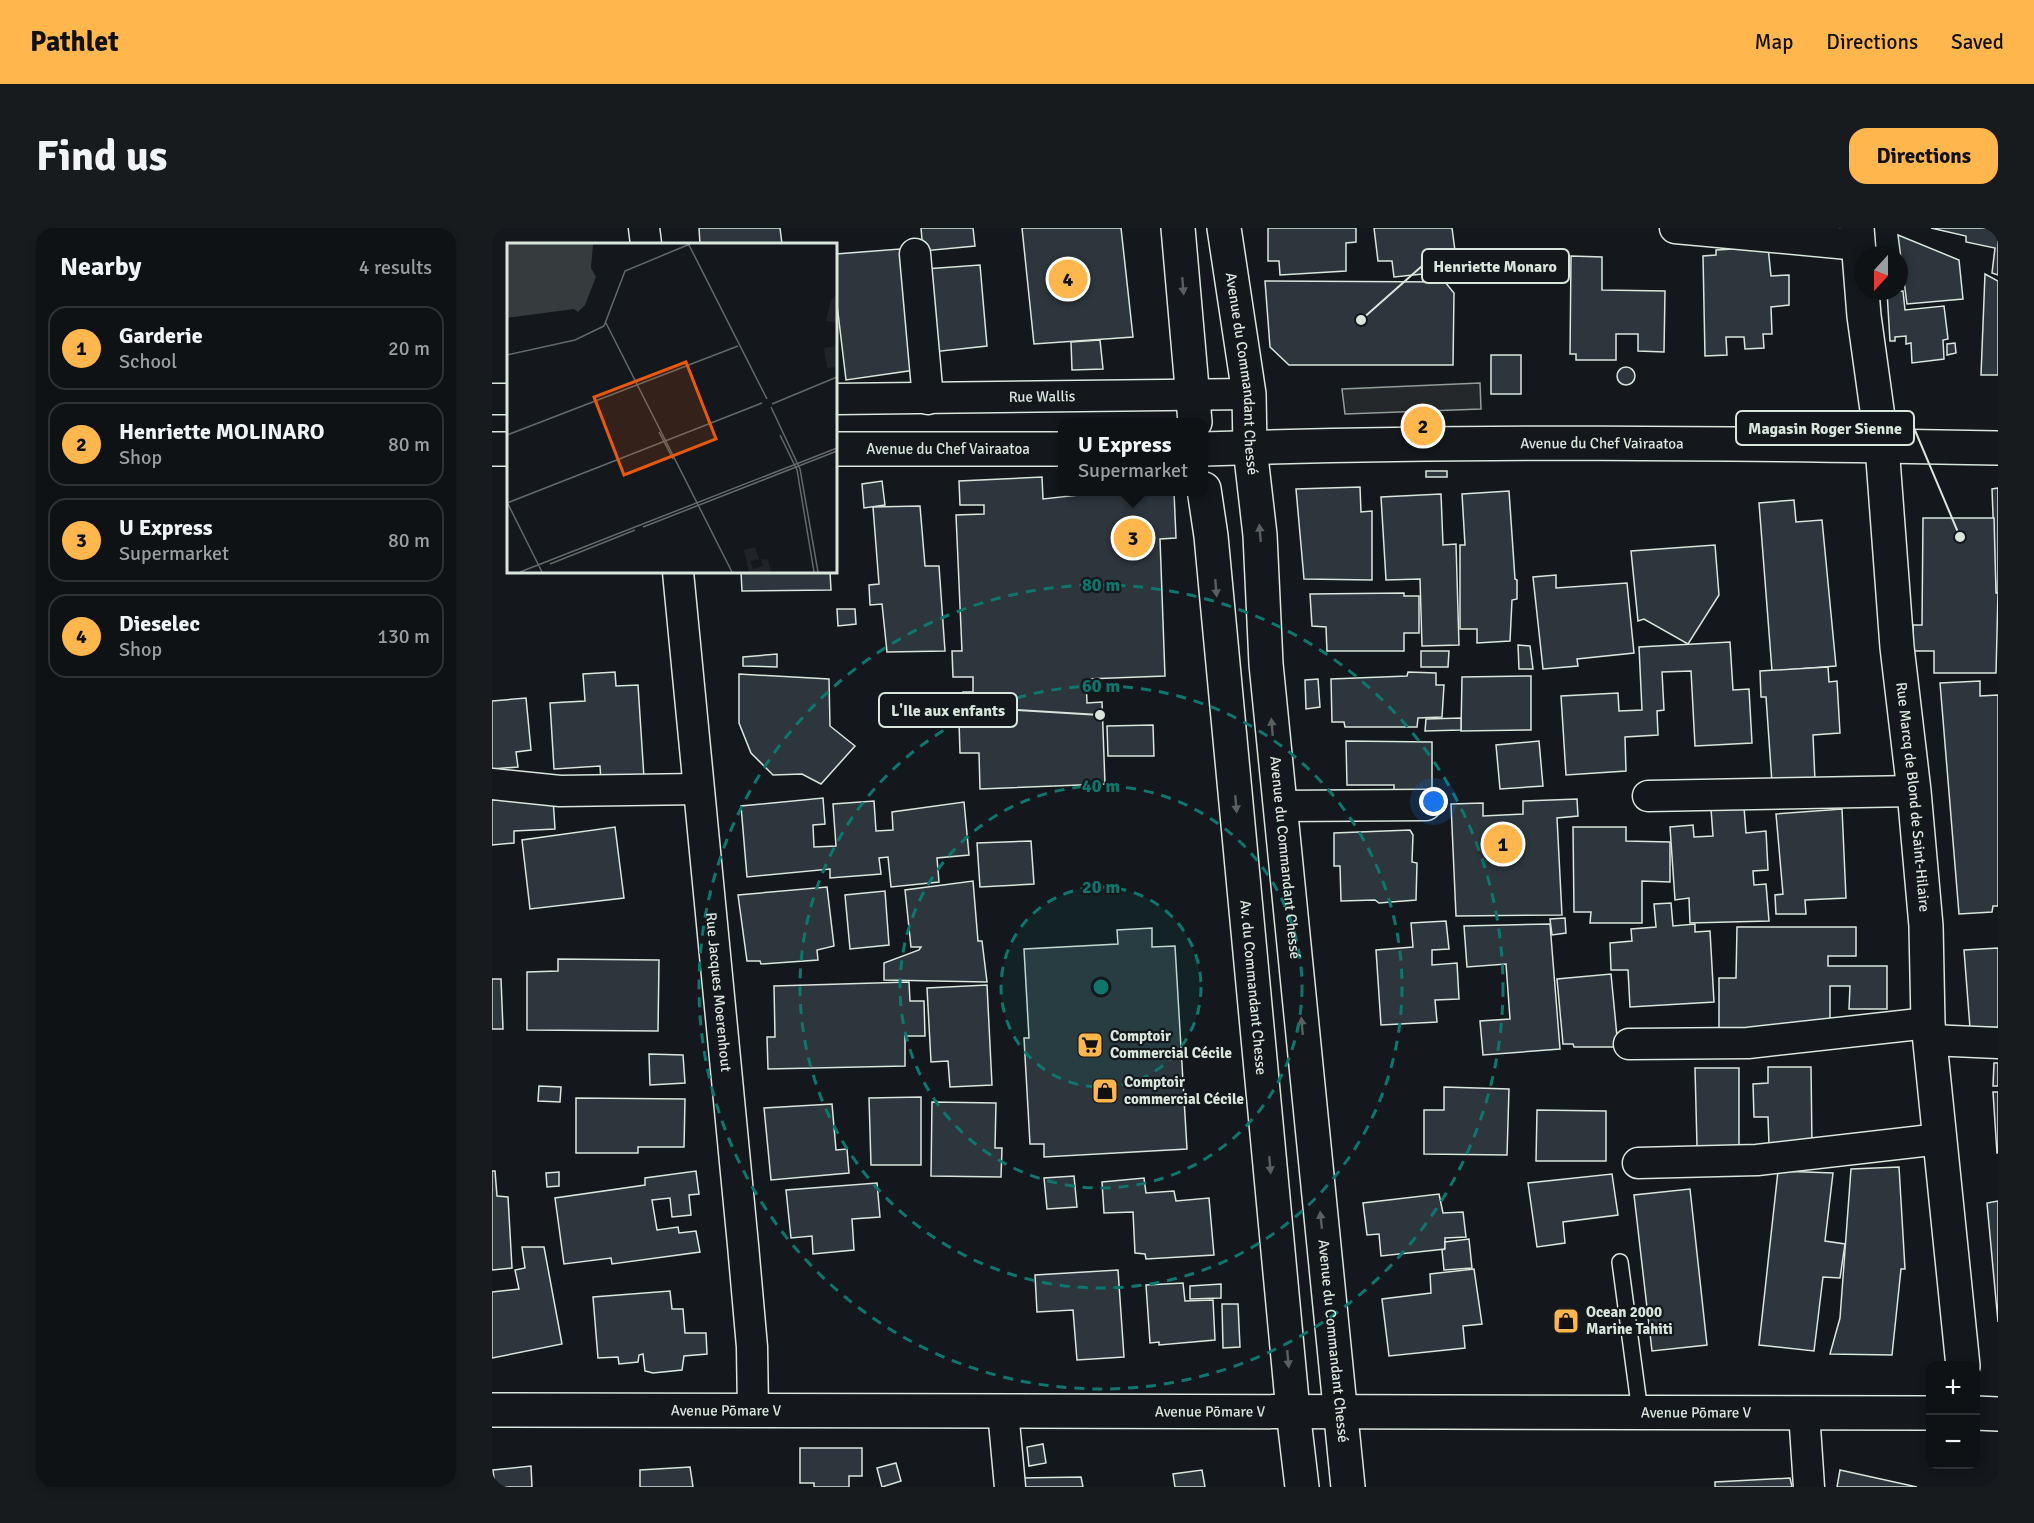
<!DOCTYPE html>
<meta charset="utf-8">
<style>
body{margin:0;font-family:Signika,sans-serif;background:#181b1e;color:#f1f3f6}
.controls{position:absolute;right:18px;bottom:18px;display:grid;overflow:hidden;border-radius:12px;box-shadow:0 3px 9px #0003}
.controls button{width:54px;height:54px;display:grid;place-items:center;padding:0;border:0;border-bottom:2px solid #2f3234;background:#0f1215;color:#f1f3f6;font:30px sans-serif}
.compass{position:absolute;left:1362px;top:18px;width:54px;height:54px;border-radius:50%;background:#0f1215;box-shadow:0 3px 9px #0003;rotate:201deg}
.you{position:absolute;left:942px;top:574px;width:21px;height:21px;margin:-15px;border:4px solid #fff;border-radius:50%;background:#1a73e8;box-shadow:0 0 0 9px #1a73e833}
.badge{display:grid;place-items:center;width:39px;height:39px;border-radius:50%;background:#ffb74d;color:#111;font-size:20px;font-weight:700}
.pin{position:absolute;translate:-50% -50%;border:3px solid #fff;box-shadow:0 2px 6px #0006}
.popup{position:absolute;left:566px;top:190px;width:150px;height:78px;box-sizing:border-box;display:grid;place-content:center;border-radius:12px;background:#0f1215;filter:drop-shadow(0 2px 4px #0005);font-size:20px;white-space:nowrap;color:#9b9ea0}
.popup b{font-size:22px;color:#f1f3f6}
.popup::after{content:'';position:absolute;left:50%;top:100%;margin-left:-12px;border:12px solid transparent;border-top-color:#0f1215}
.list{margin:0;padding:0;list-style:none}
h2{display:flex;justify-content:space-between;align-items:center;height:78px;margin:0;padding:0 24px;font-size:26px}
h2 small{font-size:20px;font-weight:400;color:#9b9ea0}
.list li{display:grid;grid-template-columns:39px 1fr auto;gap:18px;align-items:center;box-sizing:border-box;height:84px;margin:0 12px 12px;padding:0 12px;border:2px solid #2f3234;border-radius:18px}
.list b{display:block;font-size:22px;white-space:nowrap}
.list p{margin:0;font-size:20px;white-space:nowrap;color:#9b9ea0}
.list em{font-size:20px;font-style:normal;color:#9b9ea0}
.map{position:relative;flex:none;width:1506px;height:1259px;overflow:hidden;border-radius:18px}
header{display:flex;align-items:center;gap:36px;box-sizing:border-box;height:84px;padding:0 30px;background:#ffb74d;color:#111}
header strong{font-size:28px}
nav{display:flex;gap:33px;margin-inline-start:auto;font-size:21px}
.intro{display:flex;align-items:center;justify-content:space-between;box-sizing:border-box;height:144px;padding:0 36px}
h1{margin:0;font-size:42px}
.button{padding:15px 27px;border-radius:18px;background:#ffb74d;color:#111;font-size:21px;font-weight:700}
main{display:flex;gap:36px;padding:0 36px}
aside{flex:1;background:#0f1215;border-radius:18px;box-shadow:0 3px 9px #0003}
.map>svg:first-child{display:block}
.parking{fill:#24282b;stroke:#939e99;stroke-width:1.5}
.building{fill:#2c363c;stroke:#d8e6dc;stroke-width:1.5}
.lines{fill:none;stroke-linecap:round;stroke-linejoin:round}
.lane-casing{stroke:#d8e6dc;stroke-width:18}
.street-casing{stroke:#d8e6dc;stroke-width:33}
.secondary-casing{stroke:#d8e6dc;stroke-width:36}
.lane{stroke:#14181c;stroke-width:15}
.street{stroke:#14181c;stroke-width:30}
.secondary{stroke:#14181c;stroke-width:33}
.oneway{fill:#59605f}
.ring{fill:none;stroke:#0f766e;stroke-width:3;stroke-dasharray:10 8}
.labels{text-anchor:middle;stroke-width:4.5;stroke-linejoin:round;paint-order:stroke}
.street-label{font-size:15px;fill:#d8e6dc;stroke:#14181c}
.poi-label{font-size:15px;font-weight:bold;fill:#d8e6dc;stroke:#14181c;text-anchor:start}
.inset-road{fill:none;stroke:#626a69;stroke-width:1.5}
.view{fill:#e8590c;fill-opacity:0.15;stroke:#e8590c;stroke-width:3}
.inset-edge{fill:none;stroke:#d8e6dc;stroke-width:3}
.centre{fill:#0f766e;stroke:#14181c;stroke-width:3}
.ring-label{font-size:18px;text-anchor:middle;font-weight:bold;fill:#0f766e;stroke:#14181c;stroke-width:4.5;stroke-linejoin:round;paint-order:stroke}
.leader{fill:none;stroke:#d8e6dc;stroke-width:2}
.callout-dot{fill:#d8e6dc;stroke:#14181c;stroke-width:2}
.callout{fill:#14181c;stroke:#d8e6dc;stroke-width:2}
.callout-label{font-size:16px;text-anchor:middle;font-weight:bold;fill:#d8e6dc}
</style>
<header>
<strong>Pathlet</strong>
<nav><a>Map</a><a>Directions</a><a>Saved</a></nav>
</header>
<div class="intro"><h1>Find us</h1><a class="button">Directions</a></div>
<main>
<aside>
<h2>Nearby<small>4 results</small></h2>
<ul class="list">
<li><span class="badge">1</span><div><b>Garderie</b><p>School</p></div><em>20 m</em></li>
<li><span class="badge">2</span><div><b>Henriette MOLINARO</b><p>Shop</p></div><em>80 m</em></li>
<li><span class="badge">3</span><div><b>U Express</b><p>Supermarket</p></div><em>80 m</em></li>
<li><span class="badge">4</span><div><b>Dieselec</b><p>Shop</p></div><em>130 m</em></li>
</ul>
</aside>
<div class="map">
<svg width="1506" height="1259" viewBox="0 0 1506 1259">
<rect width="100%" height="100%" fill="#14181c"/>
<!-- parking -->
<path class="parking" d="M988,155L989,181L853,186L850,161Z"/>
<!-- building -->
<g class="building">
<path d="M207,0H288L290,16H309H208Z"/>
<path d="M429,0H481L483,18L431,23Z"/>
<path d="M530,0H629L641,109L542,116Z"/>
<path d="M776,0H864V14L854,15V43L788,47L787,33H776Z"/>
<path d="M882,0H960L963,23L949,26L950,44L902,49L900,33H886Z"/>
<path d="M1439,0H1506V47L1500,45L1503,20L1474,14V8Z"/>
<path d="M1406,7L1467,32L1471,71L1415,76Z"/>
<path d="M1276,19L1279,48L1297,47V77L1279,79L1280,106H1271L1272,120L1253,121L1252,109H1234L1235,127L1213,128L1211,28L1224,27V22Z"/>
<path d="M408,21L423,142L354,152L344,68V26Z"/>
<path d="M1079,28L1110,29V62L1173,63L1172,124L1146,123V106H1124V132H1084V126H1078Z"/>
<path d="M488,37L495,118L440,124L433,41Z"/>
<path d="M1493,46L1506,53V147H1489Z"/>
<path d="M773,53L953,54L962,65L961,137H797L778,119Z"/>
<path d="M1411,63L1413,82L1452,78L1456,111L1451,112L1452,131L1420,135L1419,115L1414,116V108L1403,109V113H1398L1395,64Z"/>
<path d="M608,112L611,141L580,142L579,114Z"/>
<path d="M1463,115L1464,125L1455,127V116Z"/>
<rect x="999" y="127" width="30" height="39"/>
<circle cx="1134" cy="148" r="9"/>
<rect x="934" y="243" width="21" height="6"/>
<path d="M550,249L551,271L615,264H682L684,310L668,311L673,448L594,451L595,475L610,474L613,556L488,561L487,525H468L467,493L505,491L504,482L472,484L471,464H481V449H461L460,423H470L464,287L492,286V277H468L467,253Z"/>
<path d="M390,253L393,277L372,280L370,256Z"/>
<path d="M868,259L869,284L880,283V352L812,351L804,261Z"/>
<path d="M1506,260V365H1504L1500,261Z"/>
<path d="M1017,263L1023,351L1025,352V371L1020,372L1018,413L985,415V401H968V317H973L970,266Z"/>
<path d="M949,266L951,317L964,316L967,417L930,418L928,351L894,352L889,269Z"/>
<path d="M1302,272L1304,294L1330,292L1344,438L1280,443L1267,275Z"/>
<path d="M428,278L433,338H447L453,423L395,424L390,376L378,377L377,357L387,356L381,279Z"/>
<path d="M1431,290H1502L1504,365H1506L1504,445H1442V423H1421V397H1430Z"/>
<path d="M1223,317L1227,367L1196,416L1152,391L1146,393L1139,323Z"/>
<path d="M249,344H338L339,362L250,363Z"/>
<path d="M1064,347V360L1135,355L1142,425L1085,431L1086,438L1051,441L1041,349Z"/>
<path d="M912,365V368H927V405H912V423H835L834,399L820,398L818,366Z"/>
<path d="M345,381H363L364,396L346,398Z"/>
<path d="M1238,414L1241,462L1257,461L1260,515L1203,518L1199,443L1170,444L1172,482L1165,483L1166,507L1133,509L1134,543L1074,547L1069,468L1126,465L1127,483L1150,482L1147,419Z"/>
<path d="M1026,417L1038,418L1041,441H1027Z"/>
<path d="M929,423H957L956,439H929Z"/>
<path d="M285,426V439L251,438V429Z"/>
<path d="M1336,439L1337,454L1345,453L1348,505L1321,507L1323,553L1280,555L1274,469H1269L1268,443Z"/>
<path d="M123,444L124,458L146,457L152,550L109,553L108,538L62,541L58,475L93,473L91,446Z"/>
<path d="M916,444L944,445V457H952L950,489L926,490L925,499H853L852,494H840L839,451L915,448Z"/>
<path d="M247,446L337,451L338,498L363,518L329,556L310,546L281,547L259,525L247,495Z"/>
<path d="M1039,448V502L969,503L970,449Z"/>
<path d="M826,451L828,479L814,481L813,452Z"/>
<path d="M1488,453V468L1506,467V678H1501L1500,684L1467,686L1448,455Z"/>
<path d="M34,470L39,522L24,524L26,539L0,541V473Z"/>
<path d="M969,490V502L933,503L934,491Z"/>
<path d="M661,497L662,528H616L615,498Z"/>
<path d="M854,513L940,514V562L902,564V557H855Z"/>
<path d="M1047,513L1051,558L1008,561L1004,517Z"/>
<path d="M61,570L63,601L22,603V615L0,617V572Z"/>
<path d="M331,570L333,596L321,597L322,619L344,618L341,576L382,573L384,603L401,602L400,584L472,574L477,627L445,630L447,654L399,659L396,629L387,630L389,646L338,650V641L255,649L249,578Z"/>
<path d="M1085,571L1086,588L1065,590L1070,687L964,688L959,576L991,575V588L1031,586V573Z"/>
<path d="M1252,579L1254,605L1274,603L1276,642L1261,643L1262,657L1274,656L1277,693L1198,695L1197,670L1183,672L1178,599L1201,597L1202,609L1221,608L1219,581Z"/>
<path d="M1350,581L1354,670L1313,672L1314,686H1284L1283,667L1291,666L1284,586Z"/>
<path d="M123,599L132,670L38,681L30,612Z"/>
<path d="M1081,599H1134V613L1178,614V654L1150,653V695H1098L1099,684H1082Z"/>
<path d="M918,602L921,607L920,634L925,635L924,672L887,675L883,672L849,673L848,638H842V605Z"/>
<path d="M539,613L542,656L488,659L485,615Z"/>
<path d="M481,653L486,713H490L495,754L392,752V735L427,722L429,719H419L413,662Z"/>
<path d="M335,659L342,718L325,722L326,732L269,736L268,733H255L246,667Z"/>
<path d="M393,663L397,717L358,721L353,667Z"/>
<path d="M1179,675L1181,698L1203,696V704L1218,703L1222,774L1138,779L1136,742H1119L1118,715L1140,713L1139,701L1164,699L1162,676Z"/>
<path d="M1073,690L1074,705L1060,707L1058,691Z"/>
<path d="M954,693L957,721L940,722V737L965,735L967,771L943,772L945,794L889,797L884,722L921,719L919,695Z"/>
<path d="M1058,696L1068,821L991,827L988,793L1018,791L1014,736L975,739L972,698Z"/>
<path d="M1245,699H1364V728H1336V738H1395V781H1357L1358,758H1338V801H1227V750H1244Z"/>
<path d="M660,700V719L683,718L695,921L552,929V916H538L532,810H537L532,721L626,716L625,702Z"/>
<path d="M1506,720V799L1478,800L1472,722Z"/>
<path d="M66,731L167,732L166,803L35,802V744L66,743Z"/>
<path d="M1119,746L1126,819H1082L1081,816H1071L1065,751Z"/>
<path d="M0,751H9L11,801H0Z"/>
<path d="M417,754L418,773H432L433,808H413V838L276,841L275,809H283L282,758Z"/>
<path d="M495,757L500,857L458,859L456,833L439,834L435,760Z"/>
<path d="M157,826L191,827L193,855L158,857Z"/>
<path d="M1502,835H1506V858H1501Z"/>
<path d="M1276,839H1319L1320,917H1277L1276,889H1262L1261,856L1276,855Z"/>
<path d="M1203,840H1247V918H1205Z"/>
<path d="M47,858L69,859L68,874L46,873Z"/>
<path d="M952,859L1017,861L1015,927L932,926V882H952Z"/>
<path d="M1501,864H1506V925H1505Z"/>
<path d="M429,869V937H379L377,870Z"/>
<path d="M84,870L193,871L192,919H146V925H84Z"/>
<path d="M440,874L504,875L503,920H510L509,949L439,948Z"/>
<path d="M340,876L344,922L355,921L357,945L279,952L272,880Z"/>
<path d="M1045,882L1114,883V933H1044Z"/>
<path d="M1407,939L1413,1041H1409L1400,1127L1338,1126L1348,1090L1359,941Z"/>
<path d="M0,943H3L5,968L16,969L20,1040L0,1042Z"/>
<path d="M204,943L207,966L197,967L199,987L180,989L178,970L160,972L165,1002L186,999L187,1005L204,1003L208,1024L120,1036L119,1030L72,1036L63,970L153,957V950Z"/>
<path d="M1286,943L1341,945L1333,1013L1353,1016L1348,1050L1331,1049L1322,1123L1267,1117Z"/>
<path d="M67,944V958L55,959L54,945Z"/>
<path d="M1120,946L1126,987L1071,994L1073,1015L1045,1019L1036,955Z"/>
<path d="M582,948L585,979L555,981L552,950Z"/>
<path d="M652,950L654,965L682,963L684,973L717,970L722,1027L654,1031L653,1026L643,1025L641,984L612,985L610,954Z"/>
<path d="M385,955L388,989L360,991L362,1022L321,1026L320,1008L299,1010L294,962Z"/>
<path d="M1198,961L1215,1117L1160,1123L1142,967Z"/>
<path d="M947,966L951,985L971,984L974,1009L953,1010V1021L889,1028L887,1006L875,1007L871,975Z"/>
<path d="M1506,973V1094L1495,975Z"/>
<path d="M977,1011L980,1040L952,1042L950,1022L953,1021V1014Z"/>
<path d="M30,1019H52L70,1116L0,1130V1064L27,1061L23,1042L33,1040Z"/>
<path d="M982,1041L990,1096L971,1098L973,1120L897,1128L890,1071L939,1065L938,1046Z"/>
<path d="M626,1042L632,1129L585,1132L581,1082L545,1084L543,1047Z"/>
<path d="M691,1055L693,1073L721,1072L723,1112L667,1117V1114L658,1115L654,1057Z"/>
<path d="M729,1056V1070L698,1071V1058Z"/>
<path d="M178,1063L180,1081H191L193,1105H214L215,1126L192,1128L190,1142L161,1145L153,1143L151,1126L147,1127L146,1134L127,1136L126,1129L106,1130L101,1069Z"/>
<path d="M730,1076H746L748,1119L731,1120Z"/>
<path d="M551,1216L554,1235L537,1238L535,1219Z"/>
<path d="M308,1220H370V1248H357V1259H322V1255H308Z"/>
<path d="M404,1235L409,1253L390,1259L385,1240Z"/>
<path d="M39,1238L40,1259H3L1,1242Z"/>
<path d="M198,1239L201,1259H148V1242Z"/>
<path d="M710,1242L713,1259H683L681,1246Z"/>
<path d="M1348,1242L1425,1259H1345Z"/>
<path d="M589,1249L591,1259H529L528,1250Z"/>
<path d="M1298,1250L1300,1259H1223V1254Z"/>
</g>
<g class="lines">
<!-- lane casing -->
<g class="lane-casing">
<path id="lane" d="M1128,1034L1148,1184"/>
</g>
<!-- street casing -->
<g class="street-casing">
<g id="street">
<path d="M152,0L154,16"/>
<path d="M1183,0L1367,17"/>
<path d="M423,26L436,171"/>
<path d="M0,171H16"/>
<path id="s1" d="M344,171L757,166"/>
<path id="s2" d="M186,344L251,1017L260,1119L261,1183"/>
<path d="M0,556L68,563L206,561"/>
<path d="M1156,568L1422,563"/>
<path d="M788,578L934,577"/>
<path d="M1438,812L1506,815"/>
<path d="M1137,816L1256,815L1436,795"/>
<path d="M1146,935L1265,932L1448,911"/>
<path d="M511,1183L518,1259"/>
<path d="M1312,1184L1317,1259"/>
</g>
</g>
<!-- secondary casing -->
<g class="secondary-casing">
<g id="secondary">
<path d="M686,0L703,194"/>
<path id="s3" d="M732,0L757,166L758,220L768,307L774,436L856,1259"/>
<path id="s4" d="M1365,0L1372,88L1390,218L1405,419L1422,563L1434,698L1436,795L1471,1138"/>
<path d="M0,221H16"/>
<path id="s5" d="M344,221H570"/>
<path id="s6" d="M712,221C976,212 1241,215 1506,220"/>
<path id="s7" d="M712,261L719,308L801,1183L810,1259"/>
<path id="s8" d="M0,1182L1438,1185"/>
<path d="M1484,1185L1506,1186"/>
</g>
</g>
<!-- lane -->
<use href="#lane" class="lane"/>
<!-- street -->
<use href="#street" class="street"/>
<!-- secondary -->
<use href="#secondary" class="secondary"/>
</g>
<!-- one-way arrows -->
<defs><path id="oneway-solid" d="M-6-.8H1V-3.2L6.5 0L1 3.2V.8H-6Z" transform="scale(1.5)"/></defs>
<g class="oneway">
<use href="#oneway-solid" transform="translate(691 58) rotate(85)"/>
<use href="#oneway-solid" transform="translate(768 305) rotate(-95)"/>
<use href="#oneway-solid" transform="translate(724 360) rotate(85)"/>
<use href="#oneway-solid" transform="translate(780 499) rotate(-95)"/>
<use href="#oneway-solid" transform="translate(744 576) rotate(85)"/>
<use href="#oneway-solid" transform="translate(810 798) rotate(-95)"/>
<use href="#oneway-solid" transform="translate(778 937) rotate(85)"/>
<use href="#oneway-solid" transform="translate(829 992) rotate(-96)"/>
<use href="#oneway-solid" transform="translate(796 1131) rotate(85)"/>
</g>
<!-- distance rings -->
<circle cx="609" cy="759" r="100" fill="#0f766e" fill-opacity=".12"/>
<g class="ring">
<circle cx="609" cy="759" r="100"/>
<circle cx="609" cy="759" r="201"/>
<circle cx="609" cy="759" r="301"/>
<circle cx="609" cy="759" r="402"/>
</g>
<!-- icons -->
<defs>
<g id="supermarket-square" transform="scale(1.35)"><rect x="-9" y="-9" width="18" height="18" rx="4" fill="#ffb74d" stroke="#14181c"/><path d="M-6-5.5h2.5l.6 2H6L4.5 2H-2.5L-4.4-4H-6ZM-1.5 3.2a1.3 1.3 0 1 0 .1 0ZM3 3.2a1.3 1.3 0 1 0 .1 0Z" fill="#111"/></g>
<g id="shop-square" transform="scale(1.35)"><rect x="-9" y="-9" width="18" height="18" rx="4" fill="#ffb74d" stroke="#14181c"/><path d="M-5-2.5h2.3a2.7 3.5 0 0 1 5.4 0H5L5.5 6h-11ZM-1.5-2.5h3a1.5 2.3 0 0 0-3 0Z" fill="#111"/></g>
</defs>
<g fill-rule="evenodd">
<use href="#supermarket-square" x="598" y="817"/>
<use href="#shop-square" x="613" y="863"/>
<use href="#shop-square" x="1074" y="1093"/>
</g>
<g class="labels">
<!-- street labels -->
<g class="street-label">
<text dy="5" stroke="none"><textPath href="#s3" startOffset="147">Avenue du Commandant Chessé</textPath></text>
<text dy="5" stroke="none"><textPath href="#s1" startOffset="206">Rue Wallis</textPath></text>
<text dy="5" stroke="none"><textPath href="#s6" startOffset="398">Avenue du Chef Vairaatoa</textPath></text>
<text dy="5" stroke="none"><textPath href="#s5" startOffset="112">Avenue du Chef Vairaatoa</textPath></text>
<text dy="5" stroke="none"><textPath href="#s4" startOffset="572">Rue Marcq de Blond de Saint-Hilaire</textPath></text>
<text dy="5" stroke="none"><textPath href="#s3" startOffset="633">Avenue du Commandant Chessé</textPath></text>
<text dy="5" stroke="none"><textPath href="#s7" startOffset="501">Av. du Commandant Chesse</textPath></text>
<text dy="5" stroke="none"><textPath href="#s2" startOffset="422">Rue Jacques Moerenhout</textPath></text>
<text dy="5" stroke="none"><textPath href="#s3" startOffset="1119">Avenue du Commandant Chessé</textPath></text>
<text dy="5" stroke="none"><textPath href="#s8" startOffset="234">Avenue Pōmare V</textPath></text>
<text dy="5" stroke="none"><textPath href="#s8" startOffset="718">Avenue Pōmare V</textPath></text>
<text dy="5" stroke="none"><textPath href="#s8" startOffset="1204">Avenue Pōmare V</textPath></text>
</g>
<!-- poi labels -->
<g class="poi-label">
<text x="618" y="813">Comptoir<tspan x="618" dy="17">Commercial Cécile</tspan></text>
<text x="632" y="859">Comptoir<tspan x="632" dy="17">commercial Cécile</tspan></text>
<text x="1094" y="1089">Ocean 2000<tspan x="1094" dy="17">Marine Tahiti</tspan></text>
</g>
</g>
<!-- overview -->
<g transform="translate(15 15)">
<rect width="330" height="330" fill="#14181c"/>
<path d="M330,51V80L319,78L324,57ZM330,103V124L320,125L317,105ZM248,304L252,316L243,318L246,326L256,323L254,316L261,317L264,329H242L237,307Z" fill="#202428"/>
<path d="M0,1H86L84,25L89,34L78,62L71,69L67,66L0,75Z" fill="#363b3e"/>
<path class="inset-road" d="M182,2L260,156M99,80L225,329M97,83L118,28L183,1M0,112L68,97L97,83M265,161L330,134M264,164L293,226L311,329M152,189L166,216M0,192L231,103M273,192L290,227L307,329M0,259L35,329M0,260L255,160M136,284L330,208M43,321L128,287M13,329L330,205"/>
<path class="view" d="M179,119L209,196L117,232L87,154Z"/>
<rect width="330" height="330" class="inset-edge"/>
</g>
<circle cx="609" cy="759" r="9" class="centre"/>
<g class="ring-label">
<text x="609" y="363">80 m</text>
<text x="609" y="464">60 m</text>
<text x="609" y="564">40 m</text>
<text x="609" y="665">20 m</text>
</g>
<!-- callouts -->
<path class="leader" d="M869 92L930 38M1468 309L1422 200M608 487L525 482"/>
<g class="callout-dot">
<circle cx="869" cy="92" r="6"/>
<circle cx="1468" cy="309" r="6"/>
<circle cx="608" cy="487" r="6"/>
</g>
<g class="callout">
<rect x="930" y="21" width="147" height="34" rx="6"/>
<rect x="1244" y="183" width="178" height="34" rx="6"/>
<rect x="387" y="465" width="138" height="34" rx="6"/>
</g>
<g class="callout-label">
<text x="1003" y="44">Henriette Monaro</text>
<text x="1333" y="206">Magasin Roger Sienne</text>
<text x="456" y="488">L'Ile aux enfants</text>
</g>
</svg>
<div class="controls">
<button>+</button>
<button>−</button>
</div>
<svg class="compass" viewBox="-18 -18 36 36"><path d="M0-13l5 13h-10z" fill="#e53935"/><path d="M0 13l5-13h-10z" fill="#9b9ea0"/></svg>
<div class="you"></div>
<div class="pin badge" style="left:1011px;top:616px">1</div>
<div class="pin badge" style="left:931px;top:198px">2</div>
<div class="pin badge" style="left:641px;top:310px">3</div>
<div class="popup"><b>U Express</b>Supermarket</div>
<div class="pin badge" style="left:576px;top:51px">4</div>
</div>
</main>
